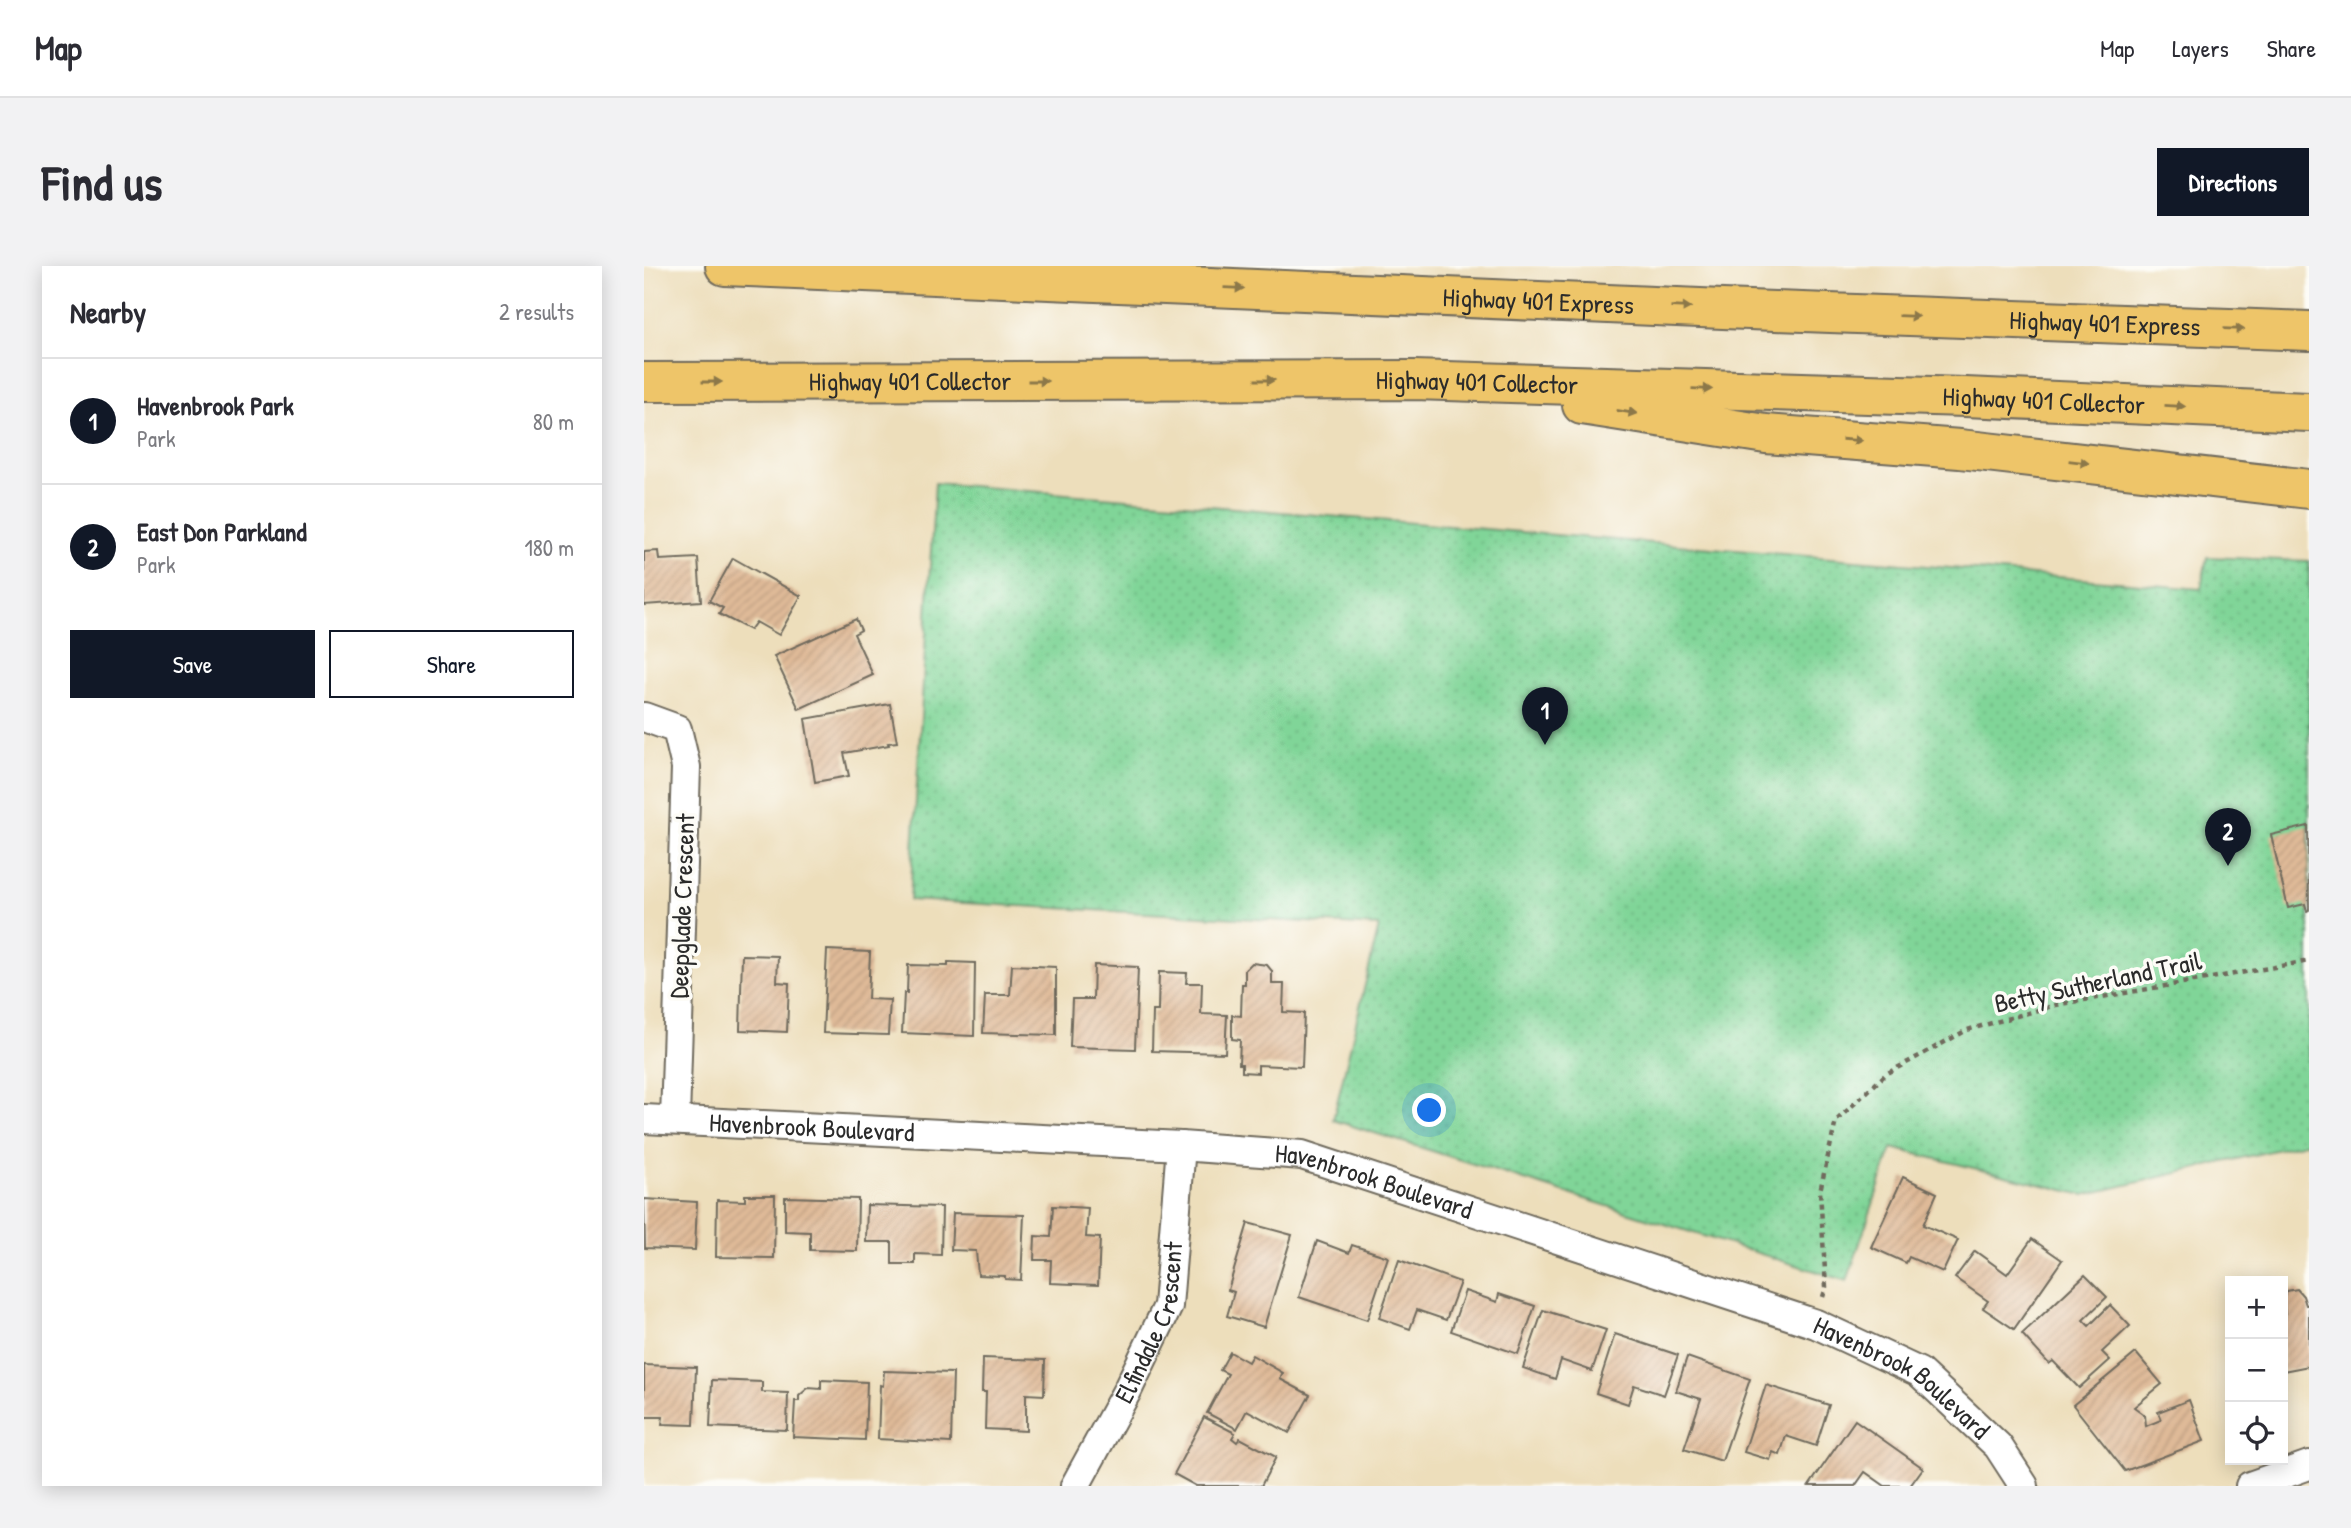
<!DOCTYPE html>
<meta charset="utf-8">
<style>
body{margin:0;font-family:"Patrick Hand",sans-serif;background:#f2f2f3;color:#2b2b33}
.controls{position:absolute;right:21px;bottom:21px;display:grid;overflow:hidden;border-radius:0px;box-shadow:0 4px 18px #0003}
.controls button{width:63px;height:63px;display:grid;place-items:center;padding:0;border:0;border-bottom:2px solid #e1e1e2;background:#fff;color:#2b2b33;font:35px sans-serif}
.you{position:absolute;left:786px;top:845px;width:24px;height:24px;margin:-18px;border:5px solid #fff;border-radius:50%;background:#1a73e8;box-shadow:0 0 0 10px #1a73e833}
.badge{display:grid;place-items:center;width:46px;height:46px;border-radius:50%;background:#111827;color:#fff;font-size:23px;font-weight:700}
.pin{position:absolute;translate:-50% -58px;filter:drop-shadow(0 2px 4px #0008)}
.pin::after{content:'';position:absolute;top:37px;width:24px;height:21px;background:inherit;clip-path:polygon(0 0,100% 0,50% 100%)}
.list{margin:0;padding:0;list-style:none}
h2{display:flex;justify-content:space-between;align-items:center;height:91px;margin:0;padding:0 28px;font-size:30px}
h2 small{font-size:23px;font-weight:400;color:#7c7c81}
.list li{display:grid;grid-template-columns:46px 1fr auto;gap:21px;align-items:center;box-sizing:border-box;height:126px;padding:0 28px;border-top:2px solid #e1e1e2}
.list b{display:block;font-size:26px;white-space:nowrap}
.list p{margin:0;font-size:23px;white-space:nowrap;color:#7c7c81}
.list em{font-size:23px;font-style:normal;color:#7c7c81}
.actions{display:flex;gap:14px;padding:21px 28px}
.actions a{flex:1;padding:16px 0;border:2px solid #111827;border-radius:0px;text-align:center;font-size:24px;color:#111827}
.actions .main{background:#111827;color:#fff}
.icon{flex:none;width:38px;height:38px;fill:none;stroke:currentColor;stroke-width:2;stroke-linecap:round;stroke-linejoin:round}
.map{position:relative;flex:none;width:1665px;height:1220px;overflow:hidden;border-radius:0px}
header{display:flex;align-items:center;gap:42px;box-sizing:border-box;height:98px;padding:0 35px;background:#fff;border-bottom:2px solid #e1e1e2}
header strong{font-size:33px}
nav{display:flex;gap:38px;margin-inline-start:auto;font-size:24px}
.intro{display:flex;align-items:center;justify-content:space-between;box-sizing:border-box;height:168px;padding:0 42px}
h1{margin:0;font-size:49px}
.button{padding:18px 32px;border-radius:0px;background:#111827;color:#fff;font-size:24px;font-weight:700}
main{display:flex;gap:42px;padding:0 42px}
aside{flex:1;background:#fff;border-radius:0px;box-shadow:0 4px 18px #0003}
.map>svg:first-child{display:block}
.park{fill:url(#park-dots);stroke:#568062;stroke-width:2}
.building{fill:url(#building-hatch)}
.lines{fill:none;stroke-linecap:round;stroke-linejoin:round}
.minor-casing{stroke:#6f6a5d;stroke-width:32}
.motorway-casing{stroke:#6f6a5d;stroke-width:42}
.path{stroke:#6f6a5d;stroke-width:4.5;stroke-dasharray:5 5;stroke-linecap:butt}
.minor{stroke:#fff;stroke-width:28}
.motorway{stroke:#eec569;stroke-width:38}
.oneway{fill:#8c784a}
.labels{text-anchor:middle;stroke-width:7;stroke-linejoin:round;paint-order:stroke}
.street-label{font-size:26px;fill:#2b2b2b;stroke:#fdfcf7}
</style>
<header>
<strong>Map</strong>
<nav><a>Map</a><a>Layers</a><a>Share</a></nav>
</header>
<div class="intro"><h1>Find us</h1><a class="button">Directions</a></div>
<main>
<aside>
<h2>Nearby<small>2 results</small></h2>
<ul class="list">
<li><span class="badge">1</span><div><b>Havenbrook Park</b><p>Park</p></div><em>80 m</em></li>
<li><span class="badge">2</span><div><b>East Don Parkland</b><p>Park</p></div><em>180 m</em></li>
</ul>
<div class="actions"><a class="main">Save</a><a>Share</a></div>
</aside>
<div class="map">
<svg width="1665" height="1220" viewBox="0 0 1665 1220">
<defs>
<pattern id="park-dots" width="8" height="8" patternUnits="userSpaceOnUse" patternTransform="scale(1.75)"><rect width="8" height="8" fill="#80d598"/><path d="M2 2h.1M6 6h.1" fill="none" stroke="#6fb783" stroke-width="1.8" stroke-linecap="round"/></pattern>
<pattern id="building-hatch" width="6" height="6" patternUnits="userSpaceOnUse" patternTransform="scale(1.75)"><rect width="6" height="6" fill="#dfba98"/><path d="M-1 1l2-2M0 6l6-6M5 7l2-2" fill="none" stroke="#c0a083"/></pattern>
</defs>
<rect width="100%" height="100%" fill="#fdfcf7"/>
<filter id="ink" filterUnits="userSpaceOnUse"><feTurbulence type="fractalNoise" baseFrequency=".0143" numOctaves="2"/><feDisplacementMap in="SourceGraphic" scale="14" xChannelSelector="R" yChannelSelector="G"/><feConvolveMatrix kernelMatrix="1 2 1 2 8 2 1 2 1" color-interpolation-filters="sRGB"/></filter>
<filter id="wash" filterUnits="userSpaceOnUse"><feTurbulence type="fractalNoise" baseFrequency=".00686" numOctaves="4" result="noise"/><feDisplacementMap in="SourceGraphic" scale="28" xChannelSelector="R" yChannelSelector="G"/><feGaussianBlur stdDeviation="1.57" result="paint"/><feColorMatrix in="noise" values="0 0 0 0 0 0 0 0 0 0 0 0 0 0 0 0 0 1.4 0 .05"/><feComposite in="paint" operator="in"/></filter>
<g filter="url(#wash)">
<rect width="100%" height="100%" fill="#eddebb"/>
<!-- park -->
<path class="park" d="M291,217L1557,323L1563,291L1665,295V876L1440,929L1248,882L1203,1015L689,854L735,660L266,634Z"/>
<g id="blocks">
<!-- building -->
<g class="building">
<path d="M14,285L15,294L54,292L57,335L0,339V286Z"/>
<path d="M89,292L157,330L135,369L112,356L106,364L75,348L79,342L65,335Z"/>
<path d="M212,353L217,364L210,368L229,409L155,443L130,390Z"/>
<path d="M246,438L253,476L244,477L245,479L200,487L205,510L171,516L161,453Z"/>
<path d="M1664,560L1665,644L1663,645L1661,638L1644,642L1627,569Z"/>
<path d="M183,684L226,686L224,733L246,734L244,769L179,767Z"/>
<path d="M98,689L134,690L133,716L145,717L143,766L96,764Z"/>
<path d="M304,696L331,697L330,770L258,767L260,727H263L264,699L304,700Z"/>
<path d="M608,697L623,699L628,705V718H640L639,746L660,747L658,801L614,799V807L598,806V798H595L596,774L588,773V749L597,750L598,718H601V704Z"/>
<path d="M368,699L412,701V769L339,767L341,729H366Z"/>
<path d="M450,699L494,701L491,783L426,781L428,733H449Z"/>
<path d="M515,706L543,707L542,717H558L557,748L583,749L581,787L508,785L509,745H514Z"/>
<path d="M1259,911L1293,927L1279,959L1314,974L1299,1006L1265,991L1262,997L1227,981Z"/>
<path d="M101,929H131L130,992L72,991L73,934L101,935Z"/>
<path d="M141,931L214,933L213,985L166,984V966L141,965Z"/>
<path d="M0,933L53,936L51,984L1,982Z"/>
<path d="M223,939L298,941L297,989L271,988V998H248V976H222Z"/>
<path d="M409,940L444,942L442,971L456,972L454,1019L406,1017L407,994H390L391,970L407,971Z"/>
<path d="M309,947L380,949L377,1014L361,1013V1010L334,1009L332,985L307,984Z"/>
<path d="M604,957L648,969L620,1061L583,1050L590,1026L584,1024Z"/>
<path d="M1388,973L1418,994L1370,1063L1339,1042L1344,1035L1311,1012L1331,985L1363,1008Z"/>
<path d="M673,975L705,987L708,979L744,991L723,1054L655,1031Z"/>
<path d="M755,994L816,1016L802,1054L773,1044L766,1063L735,1052Z"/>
<path d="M1441,1009L1463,1031L1439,1054L1445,1060L1466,1039L1486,1060L1458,1086L1466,1094L1435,1122L1409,1095L1405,1098L1378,1068Z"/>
<path d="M1653,1023L1659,1030L1662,1039H1665V1100L1639,1105V1047H1641L1639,1031L1643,1025Z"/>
<path d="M821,1025L853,1036L855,1028L891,1040L874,1088L807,1065Z"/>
<path d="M899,1044L962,1064L948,1105L917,1094L911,1113L879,1102Z"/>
<path d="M971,1068L1034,1089L1020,1129L990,1119L984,1138L952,1127Z"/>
<path d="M586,1086L604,1096L608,1089L639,1107L636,1113L666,1129L645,1167L603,1144L593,1163L563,1147L584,1108L576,1104Z"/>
<path d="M1492,1087L1518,1118L1490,1141L1501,1149L1502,1160L1517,1154L1514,1146L1545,1134L1560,1175L1481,1205L1429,1139Z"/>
<path d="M1043,1091L1106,1113L1078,1195L1040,1183L1057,1133L1032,1125Z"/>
<path d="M339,1092L401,1094L400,1129L382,1128V1165L341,1163L342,1126H338Z"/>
<path d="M0,1099L52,1101L50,1159L18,1158L19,1151H0Z"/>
<path d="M240,1105L309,1107L307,1177L234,1173L236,1119L239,1120Z"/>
<path d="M68,1114L118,1116V1126L144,1127L143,1164L66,1161Z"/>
<path d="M177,1114L223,1116L221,1174L149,1171L151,1135H155V1130L164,1122L177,1123Z"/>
<path d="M1122,1119L1185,1139L1172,1180L1142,1170L1136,1189L1129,1186L1126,1194L1100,1186Z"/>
<path d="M560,1151L591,1167L588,1172L593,1176L596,1172L632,1191L617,1220H552L530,1208Z"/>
<path d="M1211,1154L1279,1202L1266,1220H1241L1221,1206L1211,1220H1165Z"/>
</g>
</g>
</g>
<g filter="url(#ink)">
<use href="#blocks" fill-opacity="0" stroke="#6f6a5d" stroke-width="2"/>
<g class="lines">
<!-- minor casing -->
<g class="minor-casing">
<g id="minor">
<path d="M0,451L33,463L42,501L31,854"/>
<path id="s1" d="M0,853L537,880L658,889L1172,1058L1275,1106L1354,1180L1380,1220"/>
<path id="s2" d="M431,1220L483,1125L524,1040L537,880"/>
<path d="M1606,1220L1665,1199"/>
</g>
</g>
<!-- motorway casing -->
<g class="motorway-casing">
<g id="motorway">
<path id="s3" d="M81,0L1079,43L1665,65"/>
<path id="s4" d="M0,116L770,114L1321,131L1665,146"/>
<path d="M938,139L1122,168L1316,183L1665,223"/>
</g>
</g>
<!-- path -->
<path class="path" d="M1179,1031L1182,1021L1176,925L1192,855L1242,808L1323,764L1412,739L1665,695"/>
<!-- minor -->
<use href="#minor" class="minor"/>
<!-- motorway -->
<use href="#motorway" class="motorway"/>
</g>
<!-- one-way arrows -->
<defs><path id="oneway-solid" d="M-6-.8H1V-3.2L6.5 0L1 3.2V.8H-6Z" transform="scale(1.75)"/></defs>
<g class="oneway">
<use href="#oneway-solid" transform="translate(590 22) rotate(2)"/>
<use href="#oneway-solid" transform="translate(1037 41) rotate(2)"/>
<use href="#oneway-solid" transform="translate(1265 50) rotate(2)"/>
<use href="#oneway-solid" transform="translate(1590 63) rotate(2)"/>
<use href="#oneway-solid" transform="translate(621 114)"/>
<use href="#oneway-solid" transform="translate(394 115)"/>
<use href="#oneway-solid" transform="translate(68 116)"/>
<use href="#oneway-solid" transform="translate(1058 123) rotate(2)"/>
<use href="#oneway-solid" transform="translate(1531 140) rotate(3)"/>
<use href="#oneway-solid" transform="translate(983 146) rotate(9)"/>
<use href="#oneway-solid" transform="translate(1208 174) rotate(4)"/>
<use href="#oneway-solid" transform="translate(1435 196) rotate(7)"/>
</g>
</g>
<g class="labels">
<!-- street labels -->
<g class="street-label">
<text dy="9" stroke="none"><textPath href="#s3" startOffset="814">Highway 401 Express</textPath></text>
<text dy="9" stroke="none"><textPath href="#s3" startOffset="1381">Highway 401 Express</textPath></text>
<text dy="9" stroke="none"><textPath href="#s4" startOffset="266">Highway 401 Collector</textPath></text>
<text dy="9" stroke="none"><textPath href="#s4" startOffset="833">Highway 401 Collector</textPath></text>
<text dy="9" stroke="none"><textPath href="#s4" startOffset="1400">Highway 401 Collector</textPath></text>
<text transform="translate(38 640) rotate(-88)" y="9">Deepglade Crescent</text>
<text transform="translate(1454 716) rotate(-12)" y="9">Betty Sutherland Trail</text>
<text dy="9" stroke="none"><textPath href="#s1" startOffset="168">Havenbrook Boulevard</textPath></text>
<text dy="9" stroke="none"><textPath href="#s1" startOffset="735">Havenbrook Boulevard</textPath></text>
<text dy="9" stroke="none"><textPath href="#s2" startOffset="182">Elfindale Crescent</textPath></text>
<text dy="9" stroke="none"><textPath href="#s1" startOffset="1302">Havenbrook Boulevard</textPath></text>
</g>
</g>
</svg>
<div class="controls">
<button>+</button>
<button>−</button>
<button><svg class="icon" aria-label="locate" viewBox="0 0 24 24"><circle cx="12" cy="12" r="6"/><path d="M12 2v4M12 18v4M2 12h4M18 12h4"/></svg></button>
</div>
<div class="you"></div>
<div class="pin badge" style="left:901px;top:479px">1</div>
<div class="pin badge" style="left:1584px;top:600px">2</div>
</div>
</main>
